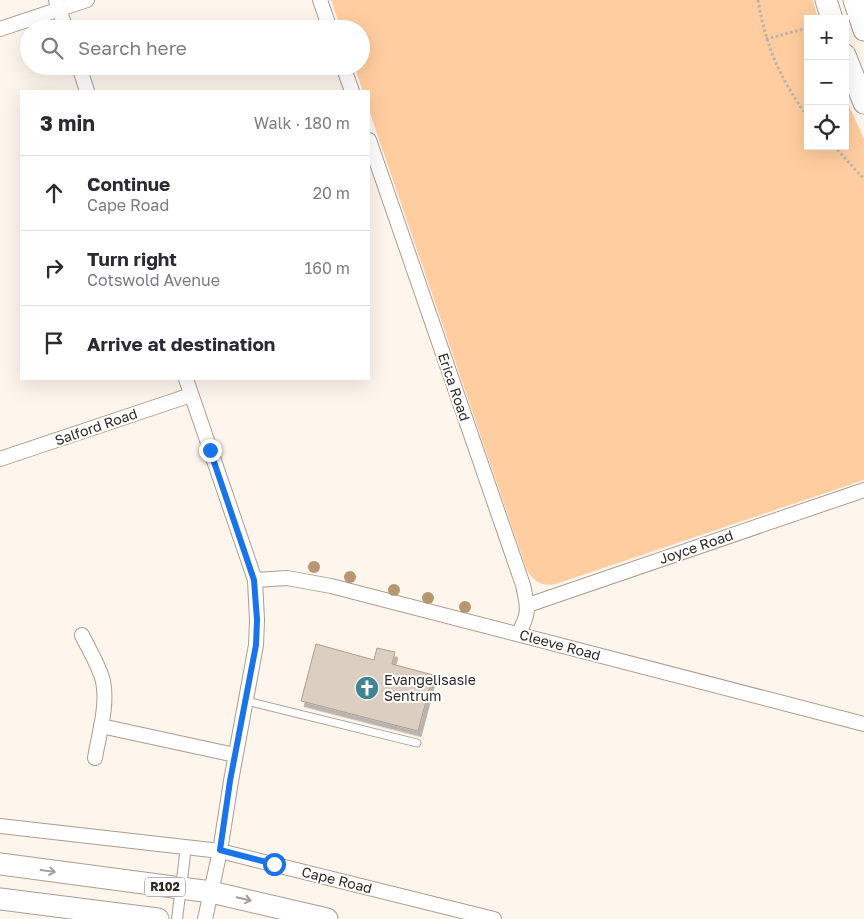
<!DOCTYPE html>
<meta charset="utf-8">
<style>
body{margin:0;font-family:"Golos Text",sans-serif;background:#f2f2f3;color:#2b2b33}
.controls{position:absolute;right:15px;top:15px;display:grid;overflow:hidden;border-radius:0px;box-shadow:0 5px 20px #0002}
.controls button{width:45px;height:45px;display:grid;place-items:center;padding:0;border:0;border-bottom:1px solid #e1e1e2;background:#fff;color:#2b2b33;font:25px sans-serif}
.stop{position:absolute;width:15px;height:15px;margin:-11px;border:4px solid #1a73e8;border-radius:50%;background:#fff}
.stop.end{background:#1a73e8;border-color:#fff;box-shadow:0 1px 5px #0008}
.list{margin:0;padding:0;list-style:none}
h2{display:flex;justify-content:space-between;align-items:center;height:65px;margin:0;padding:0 20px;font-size:21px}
h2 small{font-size:16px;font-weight:400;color:#7c7c81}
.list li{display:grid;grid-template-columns:32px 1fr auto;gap:15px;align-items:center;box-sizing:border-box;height:75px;padding:0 20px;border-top:1px solid #e1e1e2}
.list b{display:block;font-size:19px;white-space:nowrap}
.list p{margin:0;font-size:16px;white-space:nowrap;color:#7c7c81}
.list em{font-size:16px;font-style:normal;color:#7c7c81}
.icon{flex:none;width:28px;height:28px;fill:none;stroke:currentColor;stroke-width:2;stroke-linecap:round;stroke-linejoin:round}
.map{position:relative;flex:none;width:864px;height:919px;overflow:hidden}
.search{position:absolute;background:#fff;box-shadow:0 5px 20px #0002;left:20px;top:20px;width:350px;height:55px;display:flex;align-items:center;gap:12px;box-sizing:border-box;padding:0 18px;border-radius:28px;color:#7c7c81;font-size:19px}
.panel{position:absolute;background:#fff;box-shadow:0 5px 20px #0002;left:20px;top:90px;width:350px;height:290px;border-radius:0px}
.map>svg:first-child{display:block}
.green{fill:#ffcd9f}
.building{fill:#dccec1;stroke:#ac9e92;filter:url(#shadow)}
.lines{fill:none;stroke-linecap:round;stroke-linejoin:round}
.service-casing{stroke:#ab9d91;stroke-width:9}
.pedestrian-casing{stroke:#ab9d91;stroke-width:12}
.minor-casing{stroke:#ab9d91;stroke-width:16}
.primary-casing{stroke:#ab9d91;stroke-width:23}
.path{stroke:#bbb4ad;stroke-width:3;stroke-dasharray:2.5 2.5;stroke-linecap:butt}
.service{stroke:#fff;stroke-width:7}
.pedestrian{stroke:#fff;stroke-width:10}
.minor{stroke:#fff;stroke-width:14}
.primary{stroke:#fff;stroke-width:21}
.tree{fill:#b79771}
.oneway{stroke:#a19f9d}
.route{stroke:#1a73e8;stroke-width:6}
.labels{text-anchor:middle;stroke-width:4;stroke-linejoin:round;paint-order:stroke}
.shield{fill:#fff;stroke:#6d6a66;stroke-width:1}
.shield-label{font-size:12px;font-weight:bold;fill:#2f2a25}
.street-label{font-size:14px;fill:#2f2a25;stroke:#fff}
.poi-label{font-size:14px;fill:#2f2a25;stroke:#fff;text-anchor:start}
</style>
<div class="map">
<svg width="864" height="919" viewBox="0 0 864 919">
<defs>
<filter id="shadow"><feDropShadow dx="3" dy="5.5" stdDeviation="0" flood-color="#0004"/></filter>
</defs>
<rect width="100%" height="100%" fill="#fef5ed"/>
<!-- green -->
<path class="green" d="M331,0H813L818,19H808V146H845V97L864,139V480L556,584C542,587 532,581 526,568L369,110V91H363L354,66H361V29H341Z"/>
<!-- building -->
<path class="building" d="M316,644L374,660L377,648L395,652L392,664L433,675L418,731L301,701Z"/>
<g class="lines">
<!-- service casing -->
<g class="service-casing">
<path id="service" d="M246,701L417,743"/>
</g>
<!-- pedestrian casing -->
<g class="pedestrian-casing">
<path id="pedestrian" d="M177,919L186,847"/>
</g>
<!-- minor casing -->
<g class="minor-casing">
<g id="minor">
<path d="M56,0L66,29"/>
<path d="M320,0L330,29"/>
<path d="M0,29L87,0"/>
<path d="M79,66L87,91"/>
<path d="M343,66L352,91"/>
<path d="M369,140L523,585C528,608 530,613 518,634"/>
<path d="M186,379L255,580L257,620L256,645L231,781L220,851L205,919"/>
<path d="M0,459L191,395"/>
<path d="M255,580L287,578L331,586L864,724"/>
<path d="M528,605L864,490"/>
<path d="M82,635C89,650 99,665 103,681C108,705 99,734 95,758"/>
<path d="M101,726L235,755"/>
<path d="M0,826L220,851L494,919"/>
</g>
</g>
<!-- primary casing -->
<g class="primary-casing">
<g id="primary">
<path d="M826,0L832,19"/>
<path d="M854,0L864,30"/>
<path d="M845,55L864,103"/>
<path d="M0,864L211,892L327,919"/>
<path d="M0,899L158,919"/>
</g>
</g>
<!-- path -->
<g class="path">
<path d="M758,0C766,47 780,79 808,117"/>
<path d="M766,39L808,28"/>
<path d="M834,146L864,179"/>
</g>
<!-- service -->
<use href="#service" class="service"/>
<!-- pedestrian -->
<use href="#pedestrian" class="pedestrian"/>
<!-- minor -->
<use href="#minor" class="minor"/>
<!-- primary -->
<use href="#primary" class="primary"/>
</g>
<!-- trees -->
<g class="tree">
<circle cx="314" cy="567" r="6"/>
<circle cx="350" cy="577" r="6"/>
<circle cx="394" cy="590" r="6"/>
<circle cx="428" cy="598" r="6"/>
<circle cx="465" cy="607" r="6"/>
</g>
<!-- one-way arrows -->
<defs><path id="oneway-shaft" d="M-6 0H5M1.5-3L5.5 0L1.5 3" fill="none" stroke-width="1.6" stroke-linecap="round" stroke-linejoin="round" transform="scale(1.25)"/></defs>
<g class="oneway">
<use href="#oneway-shaft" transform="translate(48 871) rotate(8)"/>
<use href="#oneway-shaft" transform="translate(244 899) rotate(13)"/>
</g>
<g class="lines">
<!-- route -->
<path class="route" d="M210,450L254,580L257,620L256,645L230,781L220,850L274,864"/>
</g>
<!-- icons -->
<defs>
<g id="church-disc" transform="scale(1.25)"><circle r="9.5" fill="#418594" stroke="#fff"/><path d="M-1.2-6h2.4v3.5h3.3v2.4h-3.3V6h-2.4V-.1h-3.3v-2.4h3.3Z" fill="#fff"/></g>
</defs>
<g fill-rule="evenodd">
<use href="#church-disc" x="367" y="688"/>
</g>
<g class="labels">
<!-- shield labels -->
<rect class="shield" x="145" y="877.5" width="40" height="19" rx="4"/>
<g class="shield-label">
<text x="165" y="891">R102</text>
</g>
<!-- street labels -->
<g class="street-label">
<text transform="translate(454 387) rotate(71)" y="5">Erica Road</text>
<text transform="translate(96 427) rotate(-19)" y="5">Salford Road</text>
<text transform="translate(696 547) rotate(-19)" y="5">Joyce Road</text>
<text transform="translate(560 645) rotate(15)" y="5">Cleeve Road</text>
<text transform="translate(337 880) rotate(14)" y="5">Cape Road</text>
</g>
<!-- poi labels -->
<g class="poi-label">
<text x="384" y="685">Evangelisasie<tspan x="384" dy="16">Sentrum</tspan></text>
</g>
</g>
</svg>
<div class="controls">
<button>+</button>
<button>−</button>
<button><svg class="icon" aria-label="locate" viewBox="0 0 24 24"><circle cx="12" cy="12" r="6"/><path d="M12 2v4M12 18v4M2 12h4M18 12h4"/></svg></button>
</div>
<div class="stop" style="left:274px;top:864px"></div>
<div class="stop end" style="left:210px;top:450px"></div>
<div class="search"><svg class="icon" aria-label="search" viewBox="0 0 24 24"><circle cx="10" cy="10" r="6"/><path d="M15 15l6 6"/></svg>Search here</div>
<section class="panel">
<h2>3 min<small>Walk · 180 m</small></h2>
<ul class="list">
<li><svg class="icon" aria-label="ahead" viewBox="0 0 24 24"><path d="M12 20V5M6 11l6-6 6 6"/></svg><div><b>Continue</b><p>Cape Road</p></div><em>20 m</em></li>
<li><svg class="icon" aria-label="right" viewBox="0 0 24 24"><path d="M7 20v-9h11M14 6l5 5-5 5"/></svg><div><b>Turn right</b><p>Cotswold Avenue</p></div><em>160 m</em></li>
<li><svg class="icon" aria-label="arrive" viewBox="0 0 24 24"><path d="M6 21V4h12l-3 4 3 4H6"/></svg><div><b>Arrive at destination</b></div></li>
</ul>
</section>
</div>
